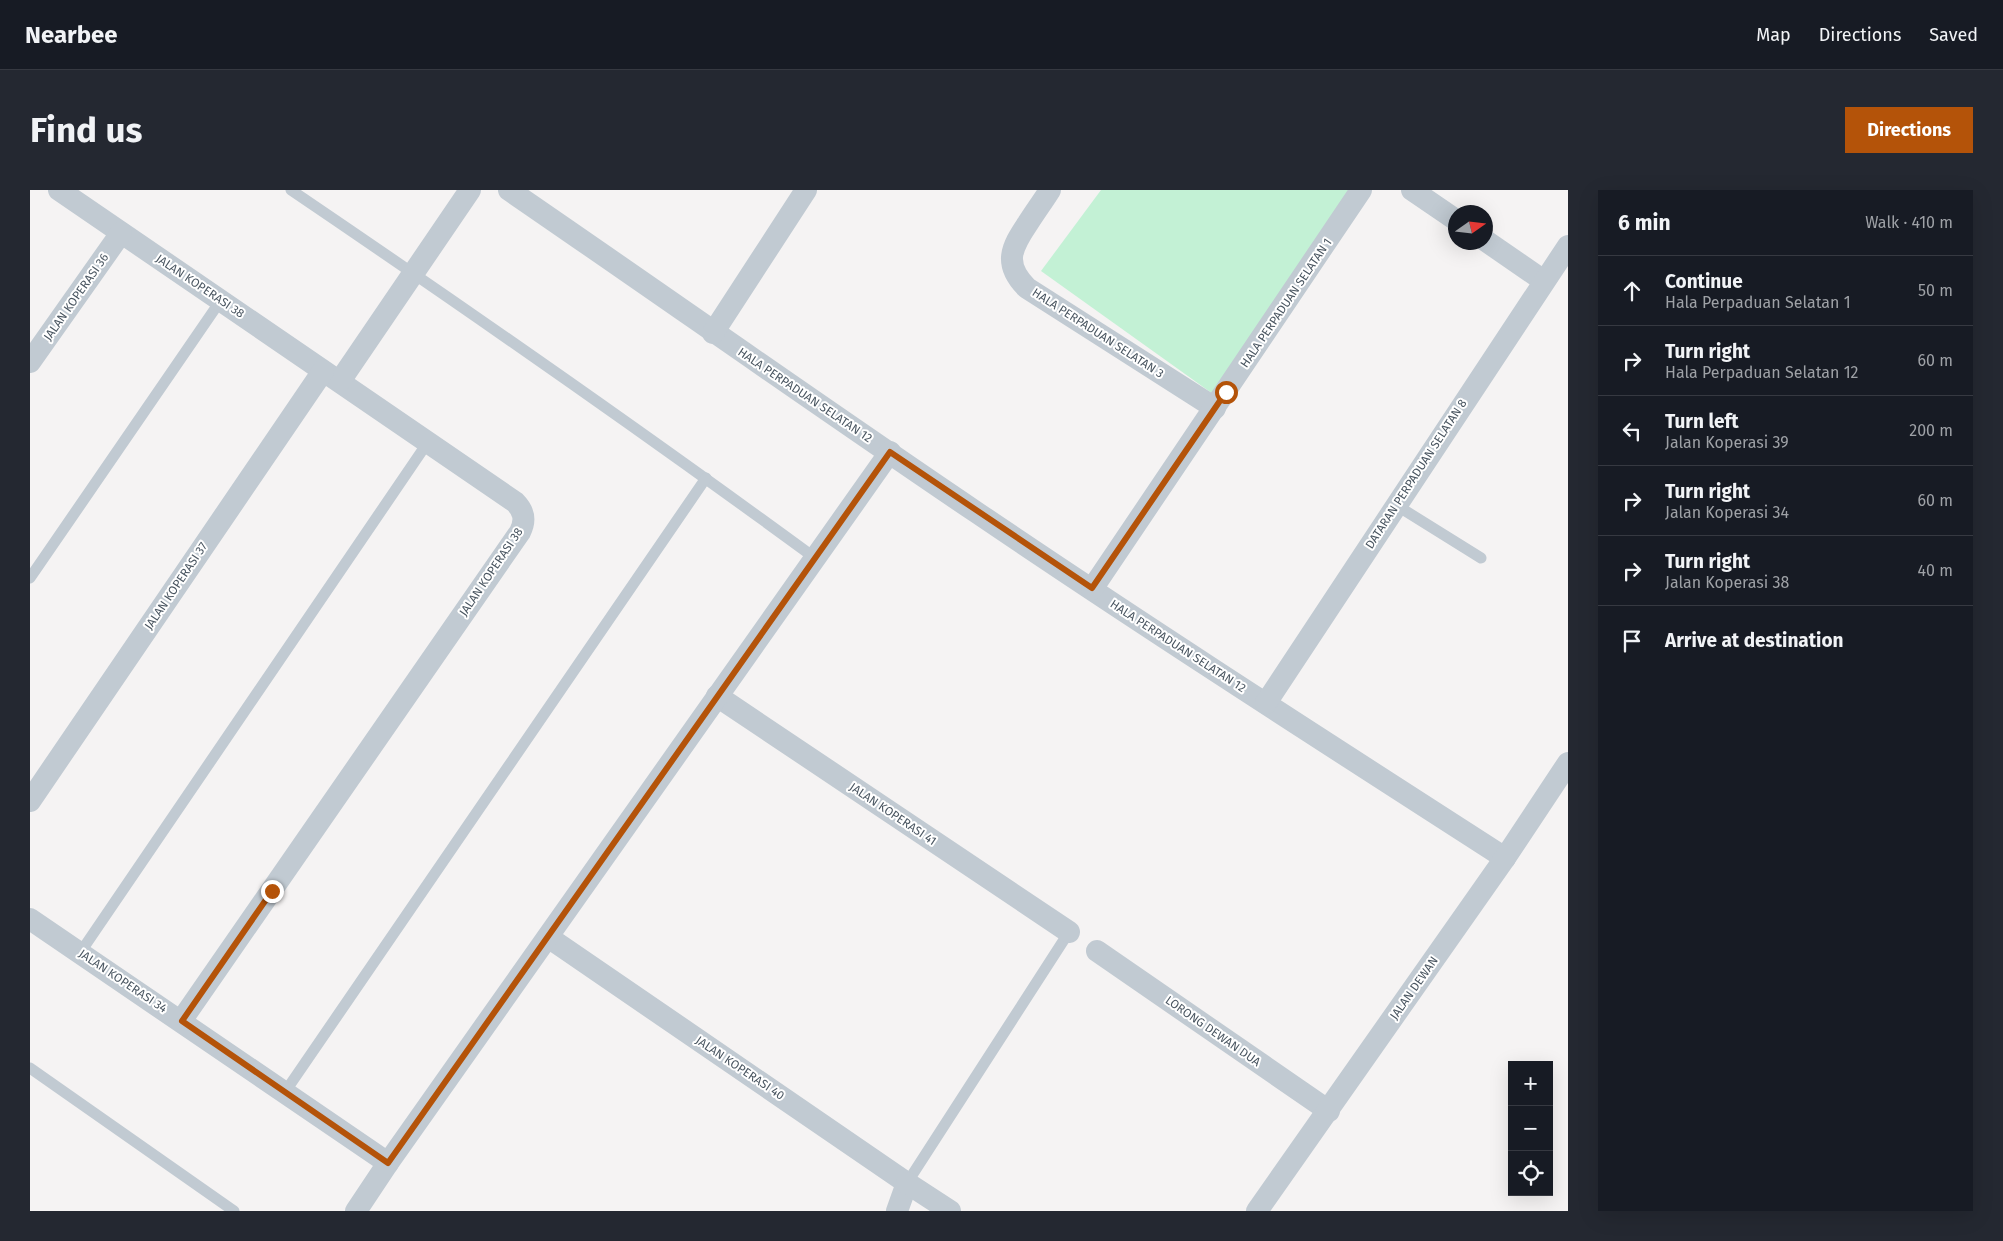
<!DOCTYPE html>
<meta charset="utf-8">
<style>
body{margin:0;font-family:"Fira Sans",sans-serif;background:#242831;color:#f1f3f6}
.controls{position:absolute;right:15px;bottom:15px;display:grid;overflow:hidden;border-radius:0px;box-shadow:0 5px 20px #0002}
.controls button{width:45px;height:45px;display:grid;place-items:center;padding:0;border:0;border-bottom:1px solid #363941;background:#171b24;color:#f1f3f6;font:25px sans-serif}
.compass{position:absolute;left:1418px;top:15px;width:45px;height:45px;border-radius:50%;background:#171b24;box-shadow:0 5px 20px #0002;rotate:76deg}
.stop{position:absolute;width:15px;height:15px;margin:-11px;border:4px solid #b45309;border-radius:50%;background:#fff}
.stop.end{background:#b45309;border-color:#fff;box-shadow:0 1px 5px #0008}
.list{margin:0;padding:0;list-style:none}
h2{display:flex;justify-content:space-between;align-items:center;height:65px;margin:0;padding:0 20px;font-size:21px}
h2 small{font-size:16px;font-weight:400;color:#9ea1a6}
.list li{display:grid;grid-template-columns:32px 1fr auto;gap:15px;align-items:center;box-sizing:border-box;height:70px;padding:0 20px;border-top:1px solid #363941}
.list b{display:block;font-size:19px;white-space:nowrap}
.list p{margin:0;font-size:16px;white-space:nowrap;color:#9ea1a6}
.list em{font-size:16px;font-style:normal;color:#9ea1a6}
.icon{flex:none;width:28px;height:28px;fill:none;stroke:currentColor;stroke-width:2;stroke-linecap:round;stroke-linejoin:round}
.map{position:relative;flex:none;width:1538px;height:1021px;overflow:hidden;border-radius:0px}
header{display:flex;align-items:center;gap:30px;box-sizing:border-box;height:70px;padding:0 25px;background:#171b24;border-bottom:1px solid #363941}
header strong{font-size:24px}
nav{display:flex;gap:28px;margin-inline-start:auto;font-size:18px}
.intro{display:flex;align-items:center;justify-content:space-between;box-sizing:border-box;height:120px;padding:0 30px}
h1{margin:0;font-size:35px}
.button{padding:12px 22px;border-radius:0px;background:#b45309;color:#fff;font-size:18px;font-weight:700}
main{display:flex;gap:30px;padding:0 30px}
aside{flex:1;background:#171b24;border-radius:0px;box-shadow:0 5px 20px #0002}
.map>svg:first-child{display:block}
.green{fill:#c3f1d5}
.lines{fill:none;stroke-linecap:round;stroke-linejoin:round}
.lane{stroke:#c1cad2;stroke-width:11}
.street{stroke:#c1cad2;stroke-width:22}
.route{stroke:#b45309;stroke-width:6}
.labels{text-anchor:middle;stroke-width:4;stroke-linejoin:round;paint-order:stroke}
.street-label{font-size:12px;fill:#4a5661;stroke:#fff}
</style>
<header>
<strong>Nearbee</strong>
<nav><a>Map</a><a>Directions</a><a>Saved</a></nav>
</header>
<div class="intro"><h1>Find us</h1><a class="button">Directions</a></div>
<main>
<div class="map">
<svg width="1538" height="1021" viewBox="0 0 1538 1021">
<rect width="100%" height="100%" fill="#f5f3f3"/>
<!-- green -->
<path class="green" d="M1071,0H1325L1183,204L1011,81Z"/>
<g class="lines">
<!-- lane -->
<g class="lane">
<path d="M261,0C438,120 613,242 785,368"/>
<path d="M1366,315L1451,368"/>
<path d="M0,388L191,110"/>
<path d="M50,763L398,252"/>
<path d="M0,878L204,1021"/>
<path d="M255,902L676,288"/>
<path d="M877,993L1039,742"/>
</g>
<!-- street -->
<g class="street">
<path d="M29,0L485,312C494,321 496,330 490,342L151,831"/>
<path d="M479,0C635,107 789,216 946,322C1120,440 1298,554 1475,668"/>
<path d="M1020,0C1013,11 1005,22 998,33C981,58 973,74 997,98L1185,218"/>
<path d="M1382,0L1426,30"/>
<path d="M1456,51L1514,91"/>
<path d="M683,143L776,0"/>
<path d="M0,172L91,43"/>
<path d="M310,191L440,0"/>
<path d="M1062,399L1331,0"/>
<path d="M687,506L1039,742"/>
<path d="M1236,513L1538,56"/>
<path d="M0,611L293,181"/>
<path d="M0,729L358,973"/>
<path d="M518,747L877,993L867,1021"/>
<path d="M1067,761L1299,921"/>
<path d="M877,993L920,1021"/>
<path d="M326,1021L358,973L860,262"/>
<path d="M1227,1021L1475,668L1538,573"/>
</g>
</g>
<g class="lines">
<!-- route -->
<path class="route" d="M242,701L152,831L358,973L860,262L1062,398L1196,202"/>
</g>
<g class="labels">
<!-- street labels -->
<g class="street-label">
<text transform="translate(170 96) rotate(34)" y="4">JALAN KOPERASI 38</text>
<text transform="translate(46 107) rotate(-55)" y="4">JALAN KOPERASI 36</text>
<text transform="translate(1256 113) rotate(-56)" y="4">HALA PERPADUAN SELATAN 1</text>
<text transform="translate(1068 143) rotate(33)" y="4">HALA PERPADUAN SELATAN 3</text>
<text transform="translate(775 205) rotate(34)" y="4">HALA PERPADUAN SELATAN 12</text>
<text transform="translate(1386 284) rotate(-57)" y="4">DATARAN PERPADUAN SELATAN 8</text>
<text transform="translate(461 382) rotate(-56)" y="4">JALAN KOPERASI 38</text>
<text transform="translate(146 396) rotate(-56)" y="4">JALAN KOPERASI 37</text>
<text transform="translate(1148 456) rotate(33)" y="4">HALA PERPADUAN SELATAN 12</text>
<text transform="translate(863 624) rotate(34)" y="4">JALAN KOPERASI 41</text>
<text transform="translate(93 791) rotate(34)" y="4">JALAN KOPERASI 34</text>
<text transform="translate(1384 798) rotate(-55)" y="4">JALAN DEWAN</text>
<text transform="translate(1183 841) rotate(35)" y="4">LORONG DEWAN DUA</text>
<text transform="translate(710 878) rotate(34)" y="4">JALAN KOPERASI 40</text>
</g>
</g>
</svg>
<div class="controls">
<button>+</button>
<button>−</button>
<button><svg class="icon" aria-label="locate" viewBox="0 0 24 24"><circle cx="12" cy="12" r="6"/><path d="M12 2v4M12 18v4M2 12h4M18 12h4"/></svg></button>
</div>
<svg class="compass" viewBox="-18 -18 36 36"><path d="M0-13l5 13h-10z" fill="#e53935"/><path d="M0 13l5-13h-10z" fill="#9ea1a6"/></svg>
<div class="stop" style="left:1196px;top:202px"></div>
<div class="stop end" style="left:242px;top:701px"></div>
</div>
<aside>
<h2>6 min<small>Walk · 410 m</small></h2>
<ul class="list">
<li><svg class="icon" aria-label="ahead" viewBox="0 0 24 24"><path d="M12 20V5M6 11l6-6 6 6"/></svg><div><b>Continue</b><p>Hala Perpaduan Selatan 1</p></div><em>50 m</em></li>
<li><svg class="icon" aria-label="right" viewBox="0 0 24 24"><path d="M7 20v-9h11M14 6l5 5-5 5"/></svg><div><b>Turn right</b><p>Hala Perpaduan Selatan 12</p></div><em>60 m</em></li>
<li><svg class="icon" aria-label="left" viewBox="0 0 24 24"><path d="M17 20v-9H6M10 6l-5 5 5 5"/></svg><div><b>Turn left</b><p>Jalan Koperasi 39</p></div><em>200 m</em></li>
<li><svg class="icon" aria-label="right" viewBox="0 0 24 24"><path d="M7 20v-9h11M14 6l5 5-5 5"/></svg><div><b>Turn right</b><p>Jalan Koperasi 34</p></div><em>60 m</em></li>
<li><svg class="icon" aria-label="right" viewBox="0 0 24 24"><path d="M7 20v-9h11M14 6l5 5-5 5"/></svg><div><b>Turn right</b><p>Jalan Koperasi 38</p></div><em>40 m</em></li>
<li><svg class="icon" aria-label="arrive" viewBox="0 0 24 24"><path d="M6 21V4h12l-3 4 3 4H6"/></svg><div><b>Arrive at destination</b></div></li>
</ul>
</aside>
</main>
